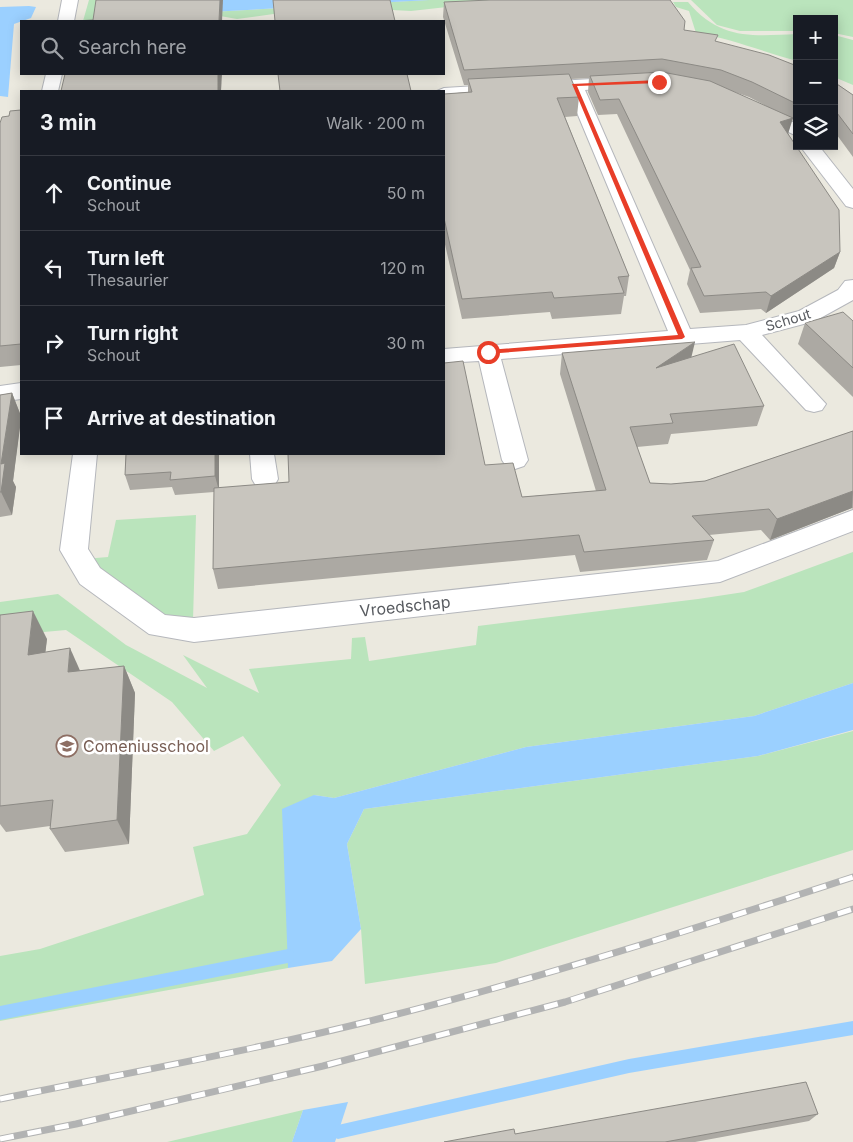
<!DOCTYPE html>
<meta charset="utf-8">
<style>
body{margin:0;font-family:Inter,sans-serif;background:#20242c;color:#f1f3f6}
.controls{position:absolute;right:15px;top:15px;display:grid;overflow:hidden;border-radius:0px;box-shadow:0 2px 12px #0003}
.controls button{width:45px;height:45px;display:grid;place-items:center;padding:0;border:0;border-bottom:1px solid #363941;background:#171b24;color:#f1f3f6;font:25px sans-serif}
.stop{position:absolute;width:15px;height:15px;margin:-11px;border:4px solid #e83e28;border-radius:50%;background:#fff}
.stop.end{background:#e83e28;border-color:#fff;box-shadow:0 1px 5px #0008}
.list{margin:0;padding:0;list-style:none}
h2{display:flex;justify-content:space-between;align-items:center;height:65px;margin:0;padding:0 20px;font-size:21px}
h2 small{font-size:16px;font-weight:400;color:#9ea1a6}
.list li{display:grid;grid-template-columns:32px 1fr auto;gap:15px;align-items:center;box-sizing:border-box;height:75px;padding:0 20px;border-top:1px solid #363941}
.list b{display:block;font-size:19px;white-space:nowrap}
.list p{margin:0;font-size:16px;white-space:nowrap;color:#9ea1a6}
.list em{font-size:16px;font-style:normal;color:#9ea1a6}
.icon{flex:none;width:28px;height:28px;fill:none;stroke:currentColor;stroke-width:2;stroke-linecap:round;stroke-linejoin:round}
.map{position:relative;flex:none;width:853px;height:1142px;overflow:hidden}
.search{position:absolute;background:#171b24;box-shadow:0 2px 12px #0003;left:20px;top:20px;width:425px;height:55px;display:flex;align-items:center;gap:12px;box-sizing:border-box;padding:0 18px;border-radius:0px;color:#9ea1a6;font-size:19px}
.panel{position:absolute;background:#171b24;box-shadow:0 2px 12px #0003;left:20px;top:90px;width:425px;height:365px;border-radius:0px}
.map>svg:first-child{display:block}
.green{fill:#bae4bc}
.water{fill:#9bd0ff}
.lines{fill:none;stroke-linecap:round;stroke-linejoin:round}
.stream{fill:#9bd0ff;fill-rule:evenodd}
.minor-casing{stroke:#b5b7bc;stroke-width:2}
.minor{fill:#fff;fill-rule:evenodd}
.rail-casing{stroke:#b2b3b3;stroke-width:7}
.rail{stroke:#fff;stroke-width:5;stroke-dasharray:14;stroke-linecap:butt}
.wall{fill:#aca9a3;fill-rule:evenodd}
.shaded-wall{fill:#8c8a85}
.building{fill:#c8c5be;stroke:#8c8a85}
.route{fill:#e83e28}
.labels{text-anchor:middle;stroke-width:5;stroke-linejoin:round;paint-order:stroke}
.far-street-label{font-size:14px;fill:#585b60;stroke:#fff}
.street-label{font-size:16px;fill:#585b60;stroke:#fff}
.education-label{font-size:16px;fill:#785e54;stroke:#fff;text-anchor:start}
</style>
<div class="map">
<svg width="853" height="1142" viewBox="0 0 853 1142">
<rect width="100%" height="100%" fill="#ebe9df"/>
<!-- green -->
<g class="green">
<path d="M89,0H128L192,13L428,0H510L411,11L353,8L295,11L237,19L220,16L83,21Z"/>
<path d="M691,0H853V37L834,33V19H797V31H740L717,25Z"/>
<path d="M673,2H688C720,40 751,36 797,34V61C763,52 730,38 696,33L689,11L676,7Z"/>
<path d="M834,35L853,40V85L834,77Z"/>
<path d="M196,515L193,620L166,623L84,559L108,557L116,520Z"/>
<path d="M853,552V683L754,716L526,747L334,798L314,795L288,956V968L0,1021V956L40,949L204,895L193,847L247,834L281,785L243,736L214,751L172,702L66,630L0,636V602L58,594L126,645L207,688L183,655L259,693L249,669L351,659L352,638L365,637L369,661L476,645L478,626L698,599L744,592Z"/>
<path d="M853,731V850L496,963L365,984L361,929L347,844L364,809L758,756Z"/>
<path d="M303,1110L292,1142H167Z"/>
</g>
<!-- water -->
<g class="water">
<path d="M143,0H430L192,13Z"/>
<path d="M29,6L36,7L31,18L14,24L8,97L0,96V7Z"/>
<path d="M853,683V730L758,756L364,809L347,844L361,929L332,961L288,968L282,809L314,795L334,798L526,747L754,716Z"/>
<path d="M348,1102L335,1142H292L303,1110Z"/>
</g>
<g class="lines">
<!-- stream -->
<g class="stream">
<path d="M288,949L293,951L295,956L293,961L288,963L0,1020V1006Z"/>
<path d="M853,1021V1035L629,1073L338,1139L333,1137L331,1132L333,1127L338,1125L629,1059Z"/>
</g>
<!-- minor casing -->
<g class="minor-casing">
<g id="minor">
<path d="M62,0H78L74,21H58Z"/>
<path d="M46,74H62L58,91H42Z"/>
<path d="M625,77L631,78L634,82L631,86L585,90L690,329L746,325L799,311L838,290L845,281L853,280V300L815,321L762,335L826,404L822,410L814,412L806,410L740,340L501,359L528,460L524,466L515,469L506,466L502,460L479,361L444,363V349L668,331L568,91L444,98V91H437L444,88Z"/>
<path d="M756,105L797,124V136L750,114L747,110L750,106Z"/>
<path d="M800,146H819L853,189V208L846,206Z"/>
<path d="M21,383V399L0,402V386Z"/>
<path d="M73,454H97L88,549L100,568L165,615L194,618L718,561L853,510V531L720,582L194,642L149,634L80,584L60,550Z"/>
<path d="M250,454H274L278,479L274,486L265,488L256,486L252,479Z"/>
</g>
</g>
<!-- minor -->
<use href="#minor" class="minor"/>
<!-- rail casing -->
<g class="rail-casing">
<g id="rail">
<path d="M0,1099C127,1073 256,1050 382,1018C541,978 697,928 853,877"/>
<path d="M0,1139L76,1124L323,1066L565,1002L853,909"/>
</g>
</g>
<!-- rail -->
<use href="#rail" class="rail"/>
</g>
<!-- wall -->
<g class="wall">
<path d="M444,2L684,30L717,42L797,66V122L792,119L788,133L840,252L834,268L766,313L761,309L700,313L687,284L690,270L617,114L598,115L588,92L589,78L571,79L579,97L577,116L565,117L629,276L626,296H624L621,314L552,319L550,312L462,319L444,240V94L468,92V85H464L443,17ZM726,89L749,97L770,108Z"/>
<path d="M834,82L853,95V157L834,131Z"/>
<path d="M21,110V365L0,367V123L9,116Z"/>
<path d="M853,321V397L798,344L805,323Z"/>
<path d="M562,353L691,357L764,406L757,426L671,434L668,444L637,447L650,483L671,484L705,481L853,431V509L852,508L770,540L761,530L709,535L714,540L707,560L580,572L575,555L218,589L213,569L214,492L175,495L172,487L130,490L125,475L126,454H219V488L485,465L522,497L596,491L560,374Z"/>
<path d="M12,393L21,416L13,481L16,487L12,515L0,517V395Z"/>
<path d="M0,615L47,639L45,652L80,671L124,666L135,693L129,844L65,852L50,829V826L6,832L0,824Z"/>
<path d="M818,1114L809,1121L695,1142H444L515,1134Z"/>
</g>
<!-- shaded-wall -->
<g class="shaded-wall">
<path d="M220,0H223L222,21H219Z"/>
<path d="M218,74H222L221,91H218Z"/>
<path d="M793,118L788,134L780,122Z"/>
<path d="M840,252L834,268L766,313L771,296Z"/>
<path d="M695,342L690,363L656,368Z"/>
<path d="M12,393L21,416V420L13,481L16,487L12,515L1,492V464Z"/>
<path d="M215,454H219V491L215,476Z"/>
<path d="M853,491L852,508L770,540L777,519Z"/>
<path d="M33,611L47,639L42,682L28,655Z"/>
<path d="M70,648L82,675L68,672Z"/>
<path d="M124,666L135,693L129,844L117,820Z"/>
</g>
<!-- building -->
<g class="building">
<path d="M96,0H220L219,21H76L93,20Z"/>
<path d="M273,0H390L395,21H275Z"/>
<path d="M490,0H670L685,21L684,30L718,35L715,41L769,55L797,66V104L752,82L721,70L662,59L464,70L444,2Z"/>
<path d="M662,72L710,81L793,118L780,122L839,210L840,252L771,296L766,292L704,296L691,268L701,267L619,99L600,100L590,76Z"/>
<path d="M65,74H218V91H61Z"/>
<path d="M278,74H407L411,91H280Z"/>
<path d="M569,74L579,97L557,98L629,276L618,277L624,293L554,298L552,292L462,299L444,218V94L472,92L468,79Z"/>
<path d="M834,82L853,95V134L834,109Z"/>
<path d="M21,110V344L0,346V123L2,117L9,116L10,111Z"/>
<path d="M843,312L853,321V368L805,323Z"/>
<path d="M695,342L656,368L734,344L764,406L670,414L673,423L630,427L650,483L671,484L705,481L853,431V491L777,519L769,509L692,516L714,540L584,552L579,535L213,569L214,488L289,482L288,454H444V363L463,361L485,465L513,463L522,497L606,490L562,353Z"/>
<path d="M12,393L1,464L5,463L1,492H0V395Z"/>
<path d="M126,454H215V476L170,480L171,472L125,475Z"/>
<path d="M33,611L28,655L70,648L68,672L124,666L117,820L50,829L53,800L0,806V615Z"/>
<path d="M806,1082L818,1114L665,1142H444L514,1129L515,1134Z"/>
</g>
<!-- route -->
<path class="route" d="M659,80L660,83L577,86L685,337L682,339L486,354L488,350L678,335L572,84Z"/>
<!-- icons -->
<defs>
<g id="school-ring" transform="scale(1.125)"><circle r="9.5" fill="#fff" stroke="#8d6e63" stroke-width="1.5"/><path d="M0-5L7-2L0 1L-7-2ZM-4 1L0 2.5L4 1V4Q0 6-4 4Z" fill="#8d6e63"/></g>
</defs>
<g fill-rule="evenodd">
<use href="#school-ring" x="67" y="746"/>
</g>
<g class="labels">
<!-- far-street labels -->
<g class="far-street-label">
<text transform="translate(788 320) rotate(-17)" y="5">Schout</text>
</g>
<!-- street labels -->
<g class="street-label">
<text transform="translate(405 606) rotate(-6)" y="6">Vroedschap</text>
</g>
<!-- education labels -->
<g class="education-label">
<text x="83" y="752">Comeniusschool</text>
</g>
</g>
</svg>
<div class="controls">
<button>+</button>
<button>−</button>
<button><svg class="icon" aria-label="layers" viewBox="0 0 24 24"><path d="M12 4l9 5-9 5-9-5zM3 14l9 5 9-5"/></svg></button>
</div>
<div class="stop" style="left:488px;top:352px"></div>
<div class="stop end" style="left:659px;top:82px"></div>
<div class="search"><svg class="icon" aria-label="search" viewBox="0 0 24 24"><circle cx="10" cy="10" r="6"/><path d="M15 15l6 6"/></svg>Search here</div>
<section class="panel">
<h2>3 min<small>Walk · 200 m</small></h2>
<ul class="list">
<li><svg class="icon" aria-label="ahead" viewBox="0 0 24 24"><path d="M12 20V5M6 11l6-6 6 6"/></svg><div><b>Continue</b><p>Schout</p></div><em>50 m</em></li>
<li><svg class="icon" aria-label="left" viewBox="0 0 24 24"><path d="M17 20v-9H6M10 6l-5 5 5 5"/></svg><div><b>Turn left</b><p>Thesaurier</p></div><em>120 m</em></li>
<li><svg class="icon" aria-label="right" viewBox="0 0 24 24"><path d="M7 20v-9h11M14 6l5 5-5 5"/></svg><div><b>Turn right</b><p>Schout</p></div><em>30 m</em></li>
<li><svg class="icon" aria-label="arrive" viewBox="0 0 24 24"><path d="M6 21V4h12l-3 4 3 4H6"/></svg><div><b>Arrive at destination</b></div></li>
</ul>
</section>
</div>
